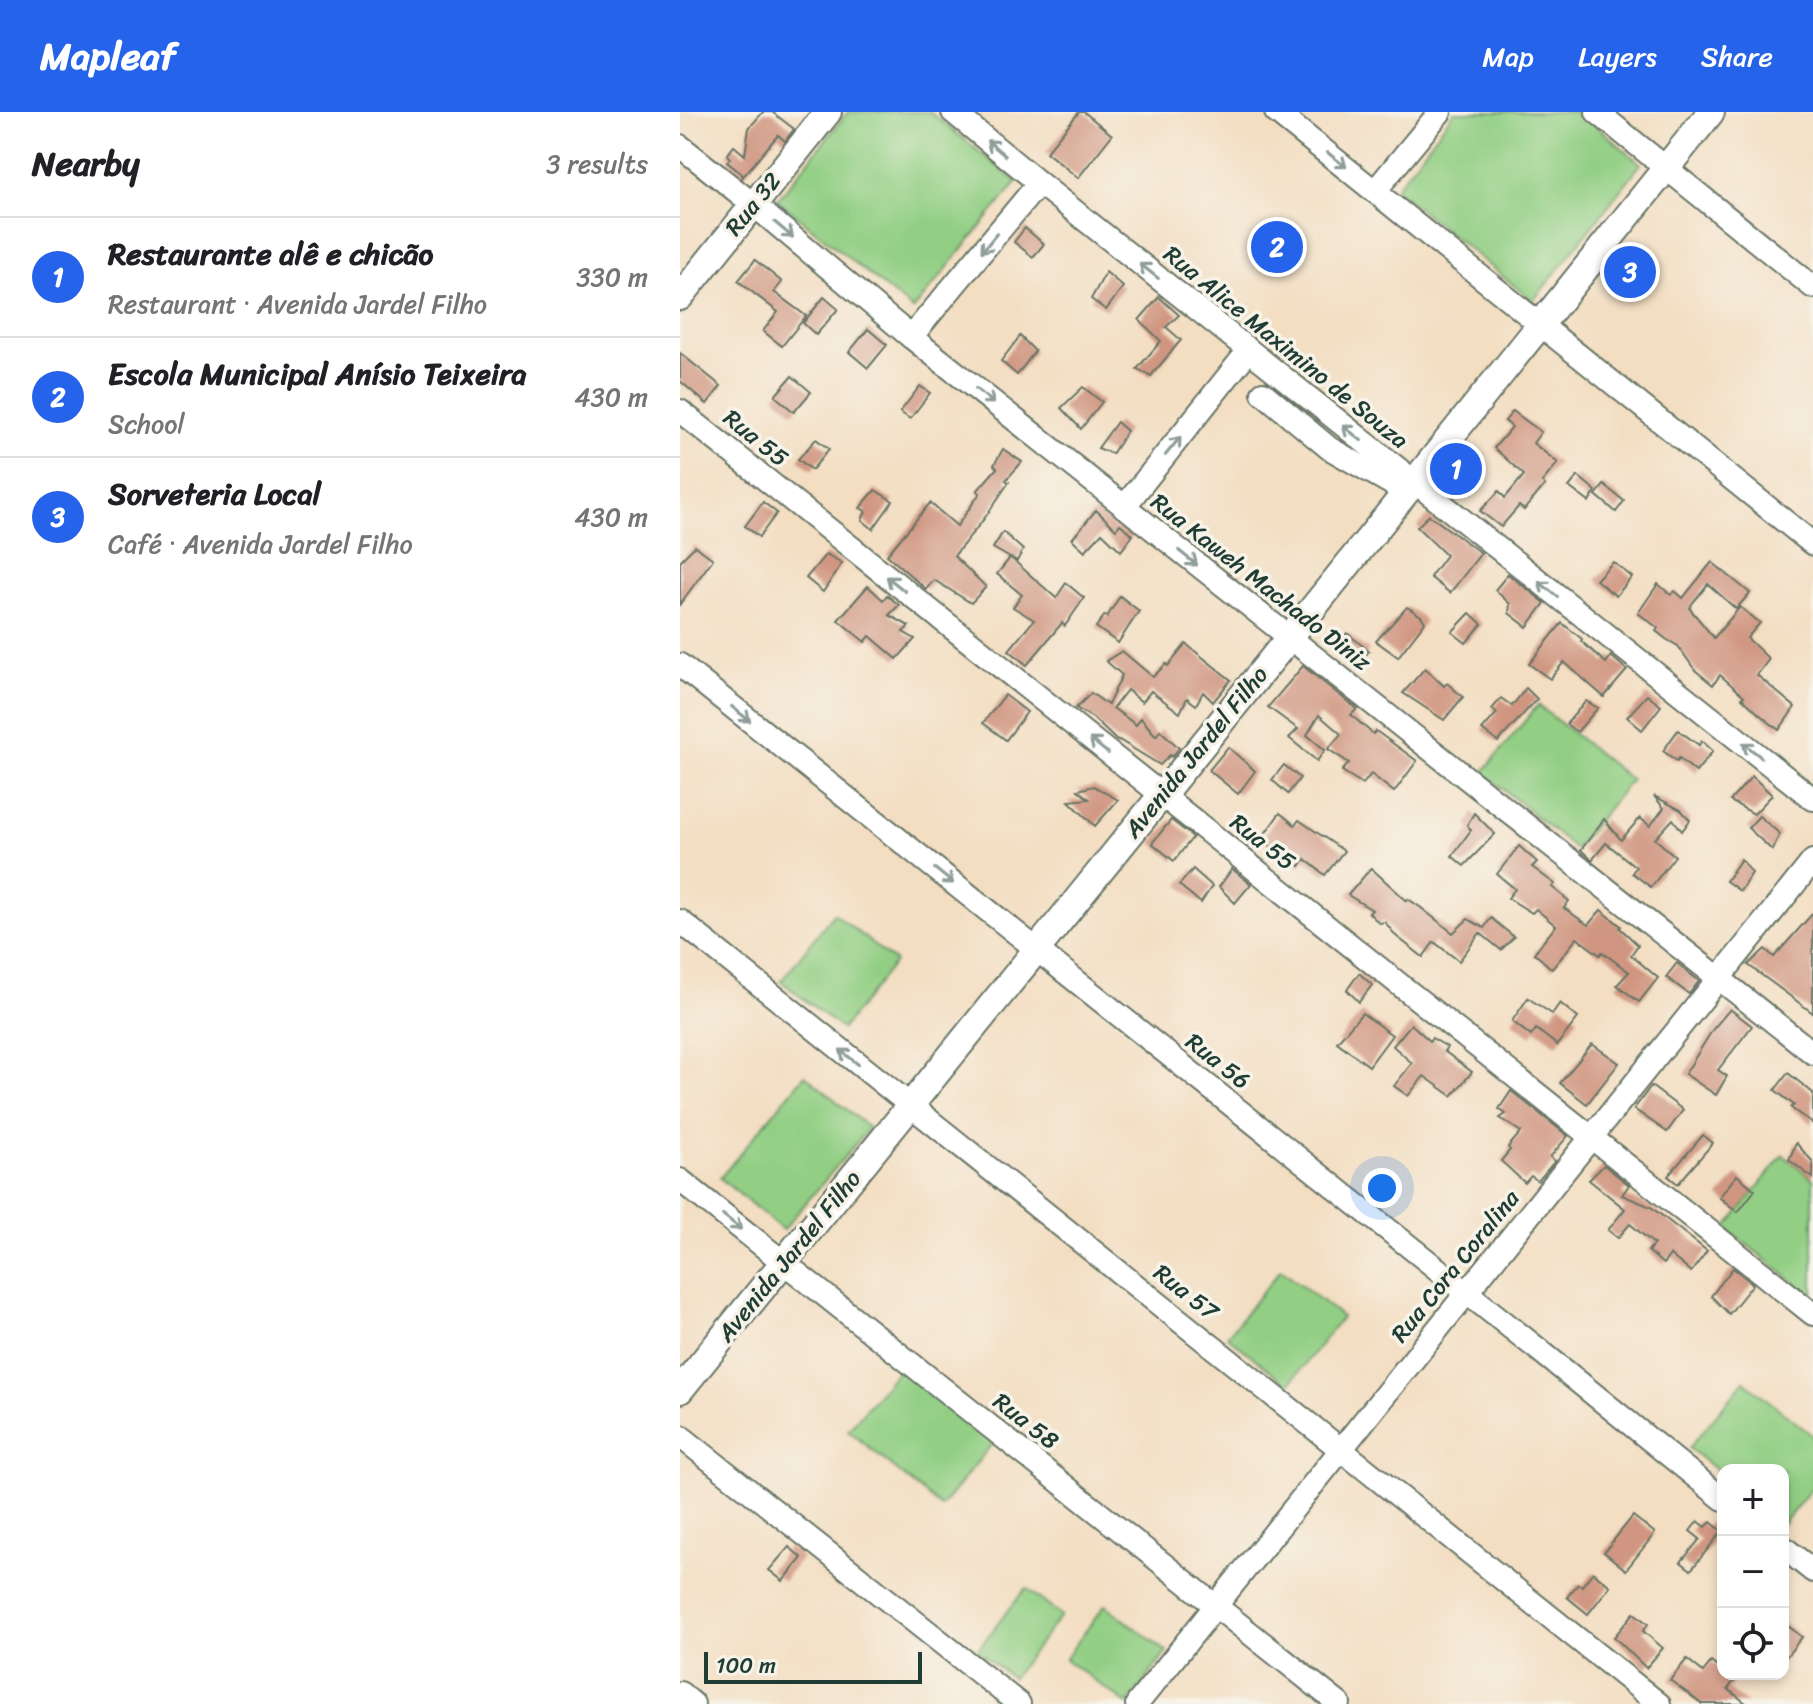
<!DOCTYPE html>
<meta charset="utf-8">
<style>
body{margin:0;font-family:Sriracha,sans-serif;background:#f6f6f6;color:#202124}
.controls{position:absolute;right:24px;bottom:24px;display:grid;overflow:hidden;border-radius:16px;box-shadow:0 4px 12px #0003}
.controls button{width:72px;height:72px;display:grid;place-items:center;padding:0;border:0;border-bottom:2px solid #e0e0e0;background:#fff;color:#202124;font:40px sans-serif}
.scale{position:absolute;left:24px;bottom:20px;width:218px;box-sizing:border-box;padding-left:8px;border:4px solid #1f3d34;border-top:0;font-size:22px;line-height:28px;white-space:nowrap;color:#1f3d34;-webkit-text-stroke:6px #f7f3e8;paint-order:stroke}
.you{position:absolute;left:702px;top:1076px;width:28px;height:28px;margin:-20px;border:6px solid #fff;border-radius:50%;background:#1a73e8;box-shadow:0 0 0 12px #1a73e833}
.badge{display:grid;place-items:center;width:52px;height:52px;border-radius:50%;background:#2563eb;color:#fff;font-size:26px;font-weight:700}
.pin{position:absolute;translate:-50% -50%;border:4px solid #fff;box-shadow:0 2px 8px #0006}
.list{margin:0;padding:0;list-style:none}
h2{display:flex;justify-content:space-between;align-items:center;height:104px;margin:0;padding:0 32px;font-size:34px}
h2 small{font-size:26px;font-weight:400;color:#757577}
.list li{display:grid;grid-template-columns:52px 1fr auto;gap:24px;align-items:center;box-sizing:border-box;height:120px;padding:0 32px;border-top:2px solid #e0e0e0}
.list b{display:block;font-size:30px;white-space:nowrap}
.list p{margin:0;font-size:26px;white-space:nowrap;color:#757577}
.list em{font-size:26px;font-style:normal;color:#757577}
.icon{flex:none;width:44px;height:44px;fill:none;stroke:currentColor;stroke-width:2;stroke-linecap:round;stroke-linejoin:round}
.map{position:relative;flex:none;width:1133px;height:1592px;overflow:hidden}
header{display:flex;align-items:center;gap:48px;box-sizing:border-box;height:112px;padding:0 40px;background:#2563eb;color:#fff}
header strong{font-size:38px}
nav{display:flex;gap:44px;margin-inline-start:auto;font-size:28px}
main{display:flex}
aside{flex:1;background:#fff}
.map>svg:first-child{display:block}
.green{fill:#92cf84;stroke:#58865c;stroke-width:2}
.building{fill:#d09681}
.lines{fill:none;stroke-linecap:round;stroke-linejoin:round}
.minor-casing{stroke:#697566;stroke-width:26}
.major-casing{stroke:#697566;stroke-width:30}
.minor{stroke:#fff;stroke-width:22}
.major{stroke:#fff;stroke-width:26}
.oneway{stroke:#8f9e9a}
.labels{text-anchor:middle;stroke-width:7;stroke-linejoin:round;paint-order:stroke}
.street-label{font-size:24px;fill:#1f3d34;stroke:#f7f3e8}
</style>
<header>
<strong>Mapleaf</strong>
<nav><a>Map</a><a>Layers</a><a>Share</a></nav>
</header>
<main>
<aside>
<h2>Nearby<small>3 results</small></h2>
<ul class="list">
<li><span class="badge">1</span><div><b>Restaurante alê e chicão</b><p>Restaurant · Avenida Jardel Filho</p></div><em>330 m</em></li>
<li><span class="badge">2</span><div><b>Escola Municipal Anísio Teixeira</b><p>School</p></div><em>430 m</em></li>
<li><span class="badge">3</span><div><b>Sorveteria Local</b><p>Café · Avenida Jardel Filho</p></div><em>430 m</em></li>
</ul>
</aside>
<div class="map">
<svg width="1133" height="1592" viewBox="0 0 1133 1592">
<rect width="100%" height="100%" fill="#f7f3e8"/>
<filter id="ink" filterUnits="userSpaceOnUse"><feTurbulence type="fractalNoise" baseFrequency=".0125" numOctaves="2"/><feDisplacementMap in="SourceGraphic" scale="16" xChannelSelector="R" yChannelSelector="G"/><feConvolveMatrix kernelMatrix="1 2 1 2 8 2 1 2 1" color-interpolation-filters="sRGB"/></filter>
<filter id="wash" filterUnits="userSpaceOnUse"><feTurbulence type="fractalNoise" baseFrequency=".006" numOctaves="4" result="noise"/><feDisplacementMap in="SourceGraphic" scale="32" xChannelSelector="R" yChannelSelector="G"/><feGaussianBlur stdDeviation="1.8" result="paint"/><feColorMatrix in="noise" values="0 0 0 0 0 0 0 0 0 0 0 0 0 0 0 0 0 1.4 0 .05"/><feComposite in="paint" operator="in"/></filter>
<g filter="url(#wash)">
<rect width="100%" height="100%" fill="#f3dec2"/>
<!-- green -->
<g class="green">
<path d="M168,0H250L337,70L233,198L97,88Z"/>
<path d="M774,0H900L961,52L853,189L715,77Z"/>
<path d="M858,593L951,668L895,737L803,660Z"/>
<path d="M154,801L215,850L162,917L101,869Z"/>
<path d="M125,963L189,1016L103,1118L40,1066Z"/>
<path d="M1103,1043L1133,1067V1185L1046,1116Z"/>
<path d="M601,1157L662,1205L608,1273L547,1224Z"/>
<path d="M224,1251L317,1326L261,1395L168,1318Z"/>
<path d="M1064,1269L1133,1324V1375L1103,1412V1358H1043V1364L1009,1336Z"/>
<path d="M346,1476L381,1504L332,1566L297,1538Z"/>
<path d="M425,1493L487,1540L447,1592L385,1547Z"/>
</g>
<g id="blocks">
<!-- building -->
<g class="building">
<path d="M83,0H92L114,17L105,29L98,23L62,66V62L47,50L50,46L47,43L54,34L65,43L69,16Z"/>
<path d="M399,0H404L432,23L398,66L366,40Z"/>
<path d="M345,116L364,132L353,145L334,130Z"/>
<path d="M75,148L102,170L94,180L126,204L102,234L83,219L98,200L58,169Z"/>
<path d="M426,160L443,175L426,198L411,187Z"/>
<path d="M144,185L158,197L136,223L123,211Z"/>
<path d="M479,185L499,203L486,215L501,228L471,264L457,257L481,229L459,208Z"/>
<path d="M188,217L207,233L188,256L169,240Z"/>
<path d="M340,224L355,239L337,263L321,249Z"/>
<path d="M0,241L41,274L27,292L0,269Z"/>
<path d="M112,264L131,280L114,300L95,284Z"/>
<path d="M240,274L250,281L230,307L220,300Z"/>
<path d="M403,275L422,290L401,317L381,296Z"/>
<path d="M833,299L861,320L853,331L878,351L862,370L865,373L844,398L839,394L821,415L800,399L819,379L825,386L844,363L814,336L832,315L825,309Z"/>
<path d="M437,310L447,319L432,342L418,336Z"/>
<path d="M136,327L149,337L132,358L118,347Z"/>
<path d="M323,337L342,350L326,368L329,370L304,407L274,444L306,475L291,491L254,468L246,477L207,443L250,391L277,414L300,381L297,379L317,356L314,353Z"/>
<path d="M898,364L916,379L909,390L889,375Z"/>
<path d="M924,373L944,389L936,400L916,383Z"/>
<path d="M195,378L213,389L193,417L182,408L186,399L180,396Z"/>
<path d="M83,390L97,401L79,425L65,414Z"/>
<path d="M416,398L436,417L440,412L453,423L441,439L422,421L405,439L392,427Z"/>
<path d="M749,403L801,441L770,481L750,465L766,443L737,415Z"/>
<path d="M323,420L343,438L337,449L331,446L376,486L386,471L404,486L385,514L382,511L347,553L329,538L354,508L333,495L342,483L317,462L330,446L313,436Z"/>
<path d="M15,434L33,447L0,492V449Z"/>
<path d="M146,442L162,451L143,480L126,466Z"/>
<path d="M933,450L952,465L936,484L916,468Z"/>
<path d="M1032,450L1070,481L1056,497L1028,472L1011,493L1010,497L1034,526L1060,495L1080,511L1067,526L1089,547L1077,563L1115,595L1099,618L1079,602L1062,586L1064,584L1040,563L1033,573L1015,558L998,534L986,527L976,519L978,516L958,501L978,472L991,483L995,479L1003,486Z"/>
<path d="M828,462L865,491L847,515L829,501L830,492L815,478Z"/>
<path d="M188,474L203,488L207,483L219,493L209,503L229,514L223,520L235,527L217,547L190,524L185,530L158,508Z"/>
<path d="M440,484L459,499L438,531L416,515L425,503L427,505Z"/>
<path d="M727,495L741,504L745,510L718,545L696,529Z"/>
<path d="M790,501L802,512L786,531L772,520Z"/>
<path d="M882,511L902,527L901,529L926,551L931,544L947,558L924,585L884,550L870,567L849,552Z"/>
<path d="M667,521L689,539L676,554L654,535Z"/>
<path d="M506,532L551,568L533,590L523,580L516,593L507,586L500,601L471,579L462,590L447,578L433,596L456,613L461,606L476,624L480,618L497,634L499,636L492,645L490,643L480,653L439,628L437,629L413,606L396,596L411,581L428,593L442,563L426,549L442,539L473,565L486,552L488,554Z"/>
<path d="M623,554L677,597L671,603L693,622L696,619L737,649L714,680L691,662L683,672L662,659L669,651L648,637L661,622L639,603L627,623L645,638L637,649L609,626L618,617L588,595Z"/>
<path d="M745,556L764,574L767,571L783,585L764,608L723,581Z"/>
<path d="M846,576L857,587L818,630L802,618L817,601L812,597L821,586L832,594Z"/>
<path d="M325,583L347,600L326,628L303,611Z"/>
<path d="M967,583L981,594L962,618L947,605Z"/>
<path d="M906,589L918,596L897,620L886,612Z"/>
<path d="M998,618L1019,633L1022,629L1033,639L1016,660L999,646L997,649L983,639Z"/>
<path d="M548,635L575,659L558,682L529,658Z"/>
<path d="M604,653L620,666L608,682L592,668Z"/>
<path d="M1072,664L1092,683L1074,702L1050,689Z"/>
<path d="M414,674L438,688L415,714L389,689L409,687L398,678Z"/>
<path d="M974,684L1001,698L1010,708L1002,719L993,707L975,727L995,744L971,775L952,761L956,755L926,731L912,748L901,738L924,707L941,728L960,706L970,714L984,696Z"/>
<path d="M600,701L615,713L619,708L664,739L645,763L625,747L620,754L581,727Z"/>
<path d="M794,701L815,722L784,754L772,744L791,718L787,713Z"/>
<path d="M1079,704L1100,722L1092,738L1068,716Z"/>
<path d="M491,708L513,725L494,749L472,731Z"/>
<path d="M839,734L857,750L852,755L875,772L872,775L889,789L884,796L908,813L921,798L941,814L940,816L958,833L951,843L978,866L959,890L937,873L949,860L922,840L920,843L897,826L872,857L854,841L876,814L856,797L852,801L828,786L835,777L817,762Z"/>
<path d="M1061,747L1072,761L1060,779L1046,769Z"/>
<path d="M691,756L727,789L728,787L740,795L773,821L788,807L804,816L811,806L834,825L821,838L800,821L779,849L754,830L743,845L716,824L705,810L699,811L689,801L692,798L668,783Z"/>
<path d="M513,757L532,774L521,791L499,773Z"/>
<path d="M552,757L571,772L555,791L539,775Z"/>
<path d="M1133,801V901L1068,853L1085,837L1094,845Z"/>
<path d="M997,851L1019,869L1009,882L986,865Z"/>
<path d="M679,861L692,873L679,890L667,878Z"/>
<path d="M848,886L872,902L880,891L898,906L877,933L856,917L851,924L832,909Z"/>
<path d="M1050,897L1072,914L1038,958L1047,964L1036,983L1005,962L1033,917Z"/>
<path d="M682,901L712,923L689,954L657,930Z"/>
<path d="M731,912L750,929L752,926L767,935L764,939L792,960L772,984L744,964L728,984L714,974L732,951L713,934Z"/>
<path d="M912,932L939,951L907,992L880,971Z"/>
<path d="M1108,961L1133,981V1012L1111,996L1114,993L1095,978Z"/>
<path d="M971,974L1003,998L987,1020L954,997Z"/>
<path d="M831,979L888,1024L870,1045L875,1049L858,1069L851,1064L845,1071L821,1049L830,1038L828,1035L841,1020L820,1006L826,1002L819,997Z"/>
<path d="M1023,1023L1033,1031L998,1072L988,1064Z"/>
<path d="M1116,1031L1133,1050V1066L1109,1048Z"/>
<path d="M924,1053L949,1073L942,1083L971,1095L1027,1139L1011,1160L990,1143L983,1152L968,1139L974,1132L950,1112L938,1126L928,1118L945,1097L909,1068Z"/>
<path d="M1057,1063L1075,1078L1058,1100L1039,1085Z"/>
<path d="M1053,1156L1073,1172L1049,1202L1031,1184Z"/>
<path d="M953,1404L975,1421L946,1458L924,1440Z"/>
<path d="M1018,1409L1026,1415L1031,1410L1042,1419L1011,1458L1001,1450L1020,1427L1010,1419Z"/>
<path d="M109,1435L122,1446L103,1469L89,1458Z"/>
<path d="M913,1460L930,1474L908,1502L887,1485L898,1472L902,1474Z"/>
<path d="M954,1501L968,1512L963,1519L983,1536L966,1556L934,1525Z"/>
<path d="M1103,1510L1122,1525L1103,1549Z"/>
<path d="M1007,1547L1023,1560L1031,1550L1054,1569L1048,1577L1067,1592H1022L990,1568Z"/>
</g>
</g>
</g>
<g filter="url(#ink)">
<use href="#blocks" fill-opacity="0" stroke="#697566" stroke-width="2"/>
<g class="lines">
<!-- minor casing -->
<g class="minor-casing">
<g id="minor">
<path d="M273,0L359,71L1133,687"/>
<path d="M596,0L1133,432"/>
<path d="M917,0L1133,175"/>
<path d="M0,34L74,93L231,225L1133,941"/>
<path d="M695,79L760,0"/>
<path d="M231,225L359,71"/>
<path d="M583,281L649,336L726,380"/>
<path d="M0,299L1133,1202"/>
<path d="M444,395L569,238"/>
<path d="M0,553L864,1242L1043,1387"/>
<path d="M0,809L979,1592"/>
<path d="M0,1068L659,1592"/>
<path d="M0,1324L339,1592"/>
<path d="M1103,1435L1133,1459"/>
<path d="M0,1581L13,1592"/>
<path d="M457,1592L1133,749"/>
</g>
</g>
<!-- major casing -->
<g class="major-casing">
<g id="major">
<path d="M0,185L148,0"/>
<path d="M0,1278L609,526L1031,0"/>
</g>
</g>
<!-- minor -->
<use href="#minor" class="minor"/>
<!-- major -->
<use href="#major" class="major"/>
</g>
<!-- one-way arrows -->
<defs><path id="oneway-shaft" d="M-6 0H5M1.5-3L5.5 0L1.5 3" fill="none" stroke-width="1.6" stroke-linecap="round" stroke-linejoin="round" transform="scale(2)"/></defs>
<g class="oneway">
<use href="#oneway-shaft" transform="translate(316 36) rotate(-140)"/>
<use href="#oneway-shaft" transform="translate(657 48) rotate(38)"/>
<use href="#oneway-shaft" transform="translate(104 118) rotate(40)"/>
<use href="#oneway-shaft" transform="translate(309 131) rotate(129)"/>
<use href="#oneway-shaft" transform="translate(469 159) rotate(-142)"/>
<use href="#oneway-shaft" transform="translate(305 284) rotate(39)"/>
<use href="#oneway-shaft" transform="translate(672 321) rotate(-141)"/>
<use href="#oneway-shaft" transform="translate(493 334) rotate(-51)"/>
<use href="#oneway-shaft" transform="translate(508 446) rotate(39)"/>
<use href="#oneway-shaft" transform="translate(216 472) rotate(-141)"/>
<use href="#oneway-shaft" transform="translate(868 477) rotate(-142)"/>
<use href="#oneway-shaft" transform="translate(61 602) rotate(39)"/>
<use href="#oneway-shaft" transform="translate(419 634) rotate(-141)"/>
<use href="#oneway-shaft" transform="translate(1072 638) rotate(-142)"/>
<use href="#oneway-shaft" transform="translate(264 764) rotate(39)"/>
<use href="#oneway-shaft" transform="translate(169 945) rotate(-141)"/>
<use href="#oneway-shaft" transform="translate(52 1110) rotate(39)"/>
</g>
</g>
<g class="labels">
<!-- street labels -->
<g class="street-label">
<text transform="translate(73 92) rotate(-51)" y="8">Rua 32</text>
<text transform="translate(606 235) rotate(39)" y="8">Rua Alice Maximino de Souza</text>
<text transform="translate(76 326) rotate(39)" y="8">Rua 55</text>
<text transform="translate(581 470) rotate(38)" y="8">Rua Kaweh Machado Diniz</text>
<text transform="translate(516 640) rotate(-51)" y="8">Avenida Jardel Filho</text>
<text transform="translate(583 730) rotate(38)" y="8">Rua 55</text>
<text transform="translate(538 949) rotate(38)" y="8">Rua 56</text>
<text transform="translate(109 1144) rotate(-51)" y="8">Avenida Jardel Filho</text>
<text transform="translate(775 1154) rotate(-51)" y="8">Rua Cora Coralina</text>
<text transform="translate(506 1180) rotate(38)" y="8">Rua 57</text>
<text transform="translate(346 1309) rotate(38)" y="8">Rua 58</text>
</g>
</g>
</svg>
<div class="controls">
<button>+</button>
<button>−</button>
<button><svg class="icon" aria-label="locate" viewBox="0 0 24 24"><circle cx="12" cy="12" r="6"/><path d="M12 2v4M12 18v4M2 12h4M18 12h4"/></svg></button>
</div>
<div class="scale">100 m</div>
<div class="you"></div>
<div class="pin badge" style="left:776px;top:357px">1</div>
<div class="pin badge" style="left:597px;top:135px">2</div>
<div class="pin badge" style="left:950px;top:160px">3</div>
</div>
</main>
